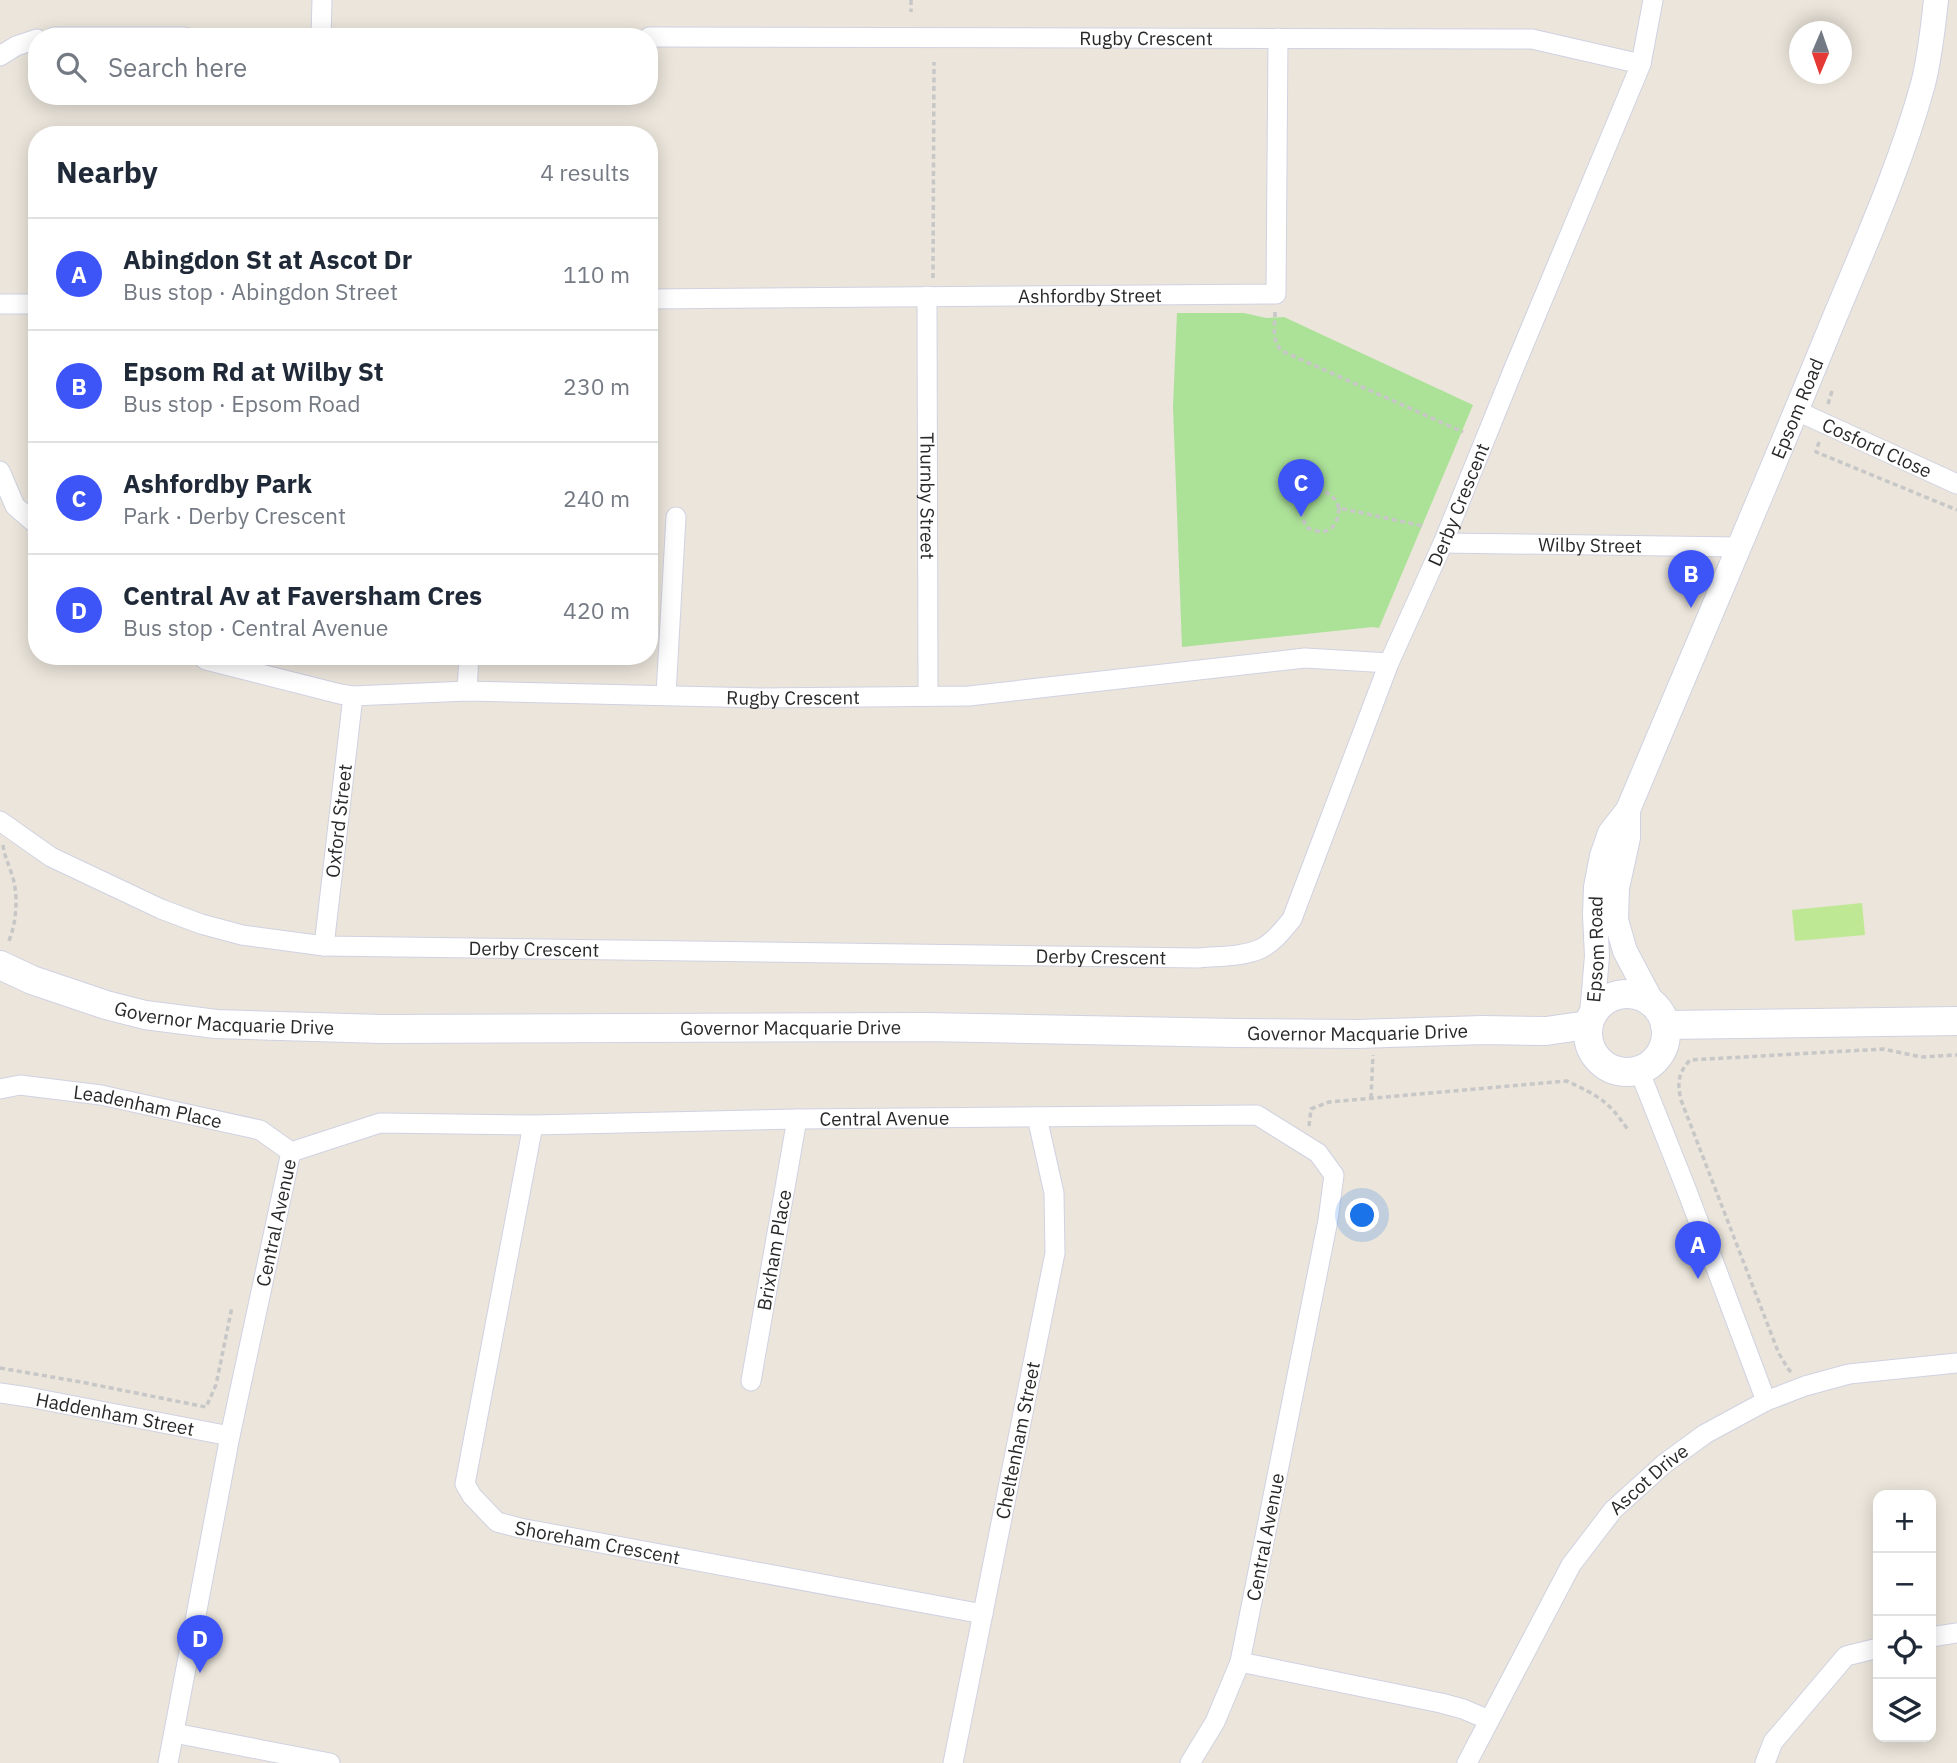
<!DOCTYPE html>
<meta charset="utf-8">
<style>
body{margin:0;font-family:"IBM Plex Sans",sans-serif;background:#f6f6f7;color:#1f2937}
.controls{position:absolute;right:21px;bottom:21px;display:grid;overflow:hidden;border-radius:14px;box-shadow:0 4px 18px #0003}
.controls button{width:63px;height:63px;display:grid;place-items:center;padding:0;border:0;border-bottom:2px solid #e0e1e3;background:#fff;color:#1f2937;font:35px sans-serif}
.compass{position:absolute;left:1789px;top:21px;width:63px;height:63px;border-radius:50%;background:#fff;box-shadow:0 4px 18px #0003;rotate:182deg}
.you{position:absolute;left:1363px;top:1216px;width:24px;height:24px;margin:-18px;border:5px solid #fff;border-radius:50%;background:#1a73e8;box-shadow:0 0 0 10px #1a73e833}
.badge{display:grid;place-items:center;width:46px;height:46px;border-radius:50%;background:#3d54f6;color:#fff;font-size:23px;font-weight:700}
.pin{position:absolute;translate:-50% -58px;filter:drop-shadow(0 2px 4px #0008)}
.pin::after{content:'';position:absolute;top:37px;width:24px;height:21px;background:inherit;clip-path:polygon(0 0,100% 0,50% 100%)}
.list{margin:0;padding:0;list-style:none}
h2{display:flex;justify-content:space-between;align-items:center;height:91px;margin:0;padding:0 28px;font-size:30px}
h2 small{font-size:23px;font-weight:400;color:#747a83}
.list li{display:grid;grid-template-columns:46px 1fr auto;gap:21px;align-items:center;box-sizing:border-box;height:112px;padding:0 28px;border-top:2px solid #e0e1e3}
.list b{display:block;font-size:26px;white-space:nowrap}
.list p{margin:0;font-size:23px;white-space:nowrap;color:#747a83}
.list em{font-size:23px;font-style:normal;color:#747a83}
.icon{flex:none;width:38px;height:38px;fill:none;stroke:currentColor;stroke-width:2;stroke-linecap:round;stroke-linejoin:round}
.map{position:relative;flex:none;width:1957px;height:1763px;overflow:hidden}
.search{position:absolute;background:#fff;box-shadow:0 4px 18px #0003;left:28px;top:28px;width:630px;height:77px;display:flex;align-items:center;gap:18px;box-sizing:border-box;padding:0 24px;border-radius:28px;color:#747a83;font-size:26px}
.panel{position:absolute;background:#fff;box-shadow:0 4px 18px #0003;left:28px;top:126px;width:630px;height:539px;border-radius:28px}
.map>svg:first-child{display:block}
.green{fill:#ace198}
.pitch{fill:#bfe894}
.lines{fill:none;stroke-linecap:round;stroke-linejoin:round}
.minor-casing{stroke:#d0d2e2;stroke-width:21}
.tertiary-casing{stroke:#d0d2e2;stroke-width:26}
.secondary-casing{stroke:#d0d2e2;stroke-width:30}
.path{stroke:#c7c7c7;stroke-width:3.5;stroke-dasharray:5 3.5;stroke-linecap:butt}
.minor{stroke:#fff;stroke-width:19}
.tertiary{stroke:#fff;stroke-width:24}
.secondary{stroke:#fff;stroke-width:28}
.labels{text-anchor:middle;stroke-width:5;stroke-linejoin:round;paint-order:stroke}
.street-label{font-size:19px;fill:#292929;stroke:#fff}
</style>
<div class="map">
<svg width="1957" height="1763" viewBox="0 0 1957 1763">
<rect width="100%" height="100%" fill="#ebe5db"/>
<!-- green -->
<path class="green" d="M1177,313H1244L1266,318L1284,317L1473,405L1379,628L1373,627L1182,647L1173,407Z"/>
<!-- pitch -->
<path class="pitch" d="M1862,903L1865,935L1795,941L1792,910Z"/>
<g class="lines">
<!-- minor casing -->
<g class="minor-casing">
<g id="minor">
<path d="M54,37H185"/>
<path d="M321,37L322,0"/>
<path id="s1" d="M649,37L1532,39L1641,64"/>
<path d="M0,56L16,46L37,39"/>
<path id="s2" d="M927,296L928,696"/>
<path id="s3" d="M649,299L1276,294L1278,38"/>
<path d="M0,304H37"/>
<path id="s4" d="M1797,411L1957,484"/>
<path d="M0,471L15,506L37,525"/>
<path id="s5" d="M1443,543L1738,547"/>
<path id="s6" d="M201,656L206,660L340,694L353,696L467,691L761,698L969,696L1305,658L1389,663"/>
<path d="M467,691L469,656"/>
<path d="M666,694L676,517"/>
<path id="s7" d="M0,821L51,857L161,909L201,924L242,935L324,946L1199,958C1218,956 1242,957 1260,949C1273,943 1283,930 1292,919L1389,663L1443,543L1514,368L1641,64L1653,0"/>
<path id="s8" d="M324,946L353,696"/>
<path d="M1639,1070L1687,1191L1766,1401"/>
<path id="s9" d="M0,1089L20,1085L101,1095L260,1130L291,1152"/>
<path id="s10" d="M533,1125L465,1484L472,1496L497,1522L520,1528L983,1614"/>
<path id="s11" d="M291,1152L380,1123L533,1125L797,1119L1257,1115L1318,1153L1334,1175L1328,1220L1240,1662L1215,1722L1190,1763"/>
<path id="s12" d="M751,1381L797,1119"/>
<path id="s13" d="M0,1393L28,1397L230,1436"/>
<path d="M1931,1637L1957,1633"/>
<path d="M1240,1662L1441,1703L1463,1709L1489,1720"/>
<path d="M174,1733L330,1763"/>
<path id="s14" d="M168,1763L230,1436L291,1152"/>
<path id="s15" d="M953,1763L1055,1253L1054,1193L1037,1117"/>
<path id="s16" d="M1467,1763L1571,1565L1613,1510L1664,1464L1705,1434L1766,1401L1805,1386L1849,1374L1957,1363"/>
<path d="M1765,1763L1773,1742L1846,1656L1878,1648"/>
</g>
</g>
<!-- tertiary casing -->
<g class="tertiary-casing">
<g id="tertiary">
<path d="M1628,810V838L1617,888L1616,920L1625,951L1653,1004"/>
<path id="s17" d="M1592,1014L1597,956L1595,915L1596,887L1602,856L1610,833L1628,810C1694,652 1762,495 1827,336C1861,253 1899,171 1923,84C1930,57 1933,28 1936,0"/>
</g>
</g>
<!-- secondary casing -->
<g class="secondary-casing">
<g id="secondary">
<path id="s18" d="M0,965L32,980L106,1005L145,1015L216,1024L382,1029L925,1027L1235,1033L1357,1034L1483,1030L1546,1031L1588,1025"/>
<circle cx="1627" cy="1033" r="39"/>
<path d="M1665,1025L1957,1021"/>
</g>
</g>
<!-- path -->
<g class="path">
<path d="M911,0V12"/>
<path d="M933,278L934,62"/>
<path d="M1275,312C1275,326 1271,341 1282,351L1463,432"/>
<path d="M1828,404L1832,391"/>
<path d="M1819,442L1816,452L1957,510"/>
<path d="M1339,508C1331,481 1289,483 1306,527C1325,537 1338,530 1339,508L1423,526"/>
<path d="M3,845C4,855 8,862 11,872C19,892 17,923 8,943"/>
<path d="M1371,1098L1373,1055"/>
<path d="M1309,1126L1311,1109L1329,1102L1567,1081C1598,1096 1608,1100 1628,1130"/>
<path d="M0,1368L81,1382L206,1407L216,1385L232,1307"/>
<path d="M1791,1372C1785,1366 1784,1360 1779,1354L1681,1100C1677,1083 1678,1073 1690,1060L1883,1049L1921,1057L1957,1055"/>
</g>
<!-- minor -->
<use href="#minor" class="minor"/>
<!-- tertiary -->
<use href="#tertiary" class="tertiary"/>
<!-- secondary -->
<use href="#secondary" class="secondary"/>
</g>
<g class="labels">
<!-- street labels -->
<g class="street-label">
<text dy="7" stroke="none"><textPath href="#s1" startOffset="497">Rugby Crescent</textPath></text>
<text dy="7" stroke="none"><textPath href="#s3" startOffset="441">Ashfordby Street</textPath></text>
<text dy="7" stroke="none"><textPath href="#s17" startOffset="648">Epsom Road</textPath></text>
<text dy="7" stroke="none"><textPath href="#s4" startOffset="88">Cosford Close</textPath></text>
<text dy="7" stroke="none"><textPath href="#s2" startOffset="200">Thurnby Street</textPath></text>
<text dy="7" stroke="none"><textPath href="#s7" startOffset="1780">Derby Crescent</textPath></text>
<text dy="7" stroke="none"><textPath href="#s5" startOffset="147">Wilby Street</textPath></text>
<text dy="7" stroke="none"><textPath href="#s6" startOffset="598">Rugby Crescent</textPath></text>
<text dy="7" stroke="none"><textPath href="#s8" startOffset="126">Oxford Street</textPath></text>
<text dy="7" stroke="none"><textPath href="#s7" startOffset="562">Derby Crescent</textPath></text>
<text dy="7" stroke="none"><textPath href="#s17" startOffset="65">Epsom Road</textPath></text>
<text dy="7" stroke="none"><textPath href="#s7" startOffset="1129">Derby Crescent</textPath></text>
<text dy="7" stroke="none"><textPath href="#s18" startOffset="233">Governor Macquarie Drive</textPath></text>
<text dy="7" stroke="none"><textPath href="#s18" startOffset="800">Governor Macquarie Drive</textPath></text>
<text dy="7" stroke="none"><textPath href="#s18" startOffset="1367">Governor Macquarie Drive</textPath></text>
<text dy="7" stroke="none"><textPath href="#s9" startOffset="150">Leadenham Place</textPath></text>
<text dy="7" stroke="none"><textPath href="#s11" startOffset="598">Central Avenue</textPath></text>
<text dy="7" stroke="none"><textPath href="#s14" startOffset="551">Central Avenue</textPath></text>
<text dy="7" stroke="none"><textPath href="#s12" startOffset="133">Brixham Place</textPath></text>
<text dy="7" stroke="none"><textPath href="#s13" startOffset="117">Haddenham Street</textPath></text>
<text dy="7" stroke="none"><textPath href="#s15" startOffset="329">Cheltenham Street</textPath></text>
<text dy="7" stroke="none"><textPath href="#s16" startOffset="340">Ascot Drive</textPath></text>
<text transform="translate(1265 1537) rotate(-79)" y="7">Central Avenue</text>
<text dy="7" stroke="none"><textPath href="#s10" startOffset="518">Shoreham Crescent</textPath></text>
</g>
</g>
</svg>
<div class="controls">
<button>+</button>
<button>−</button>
<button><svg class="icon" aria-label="locate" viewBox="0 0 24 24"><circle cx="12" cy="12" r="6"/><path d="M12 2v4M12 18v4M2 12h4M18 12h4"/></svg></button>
<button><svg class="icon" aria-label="layers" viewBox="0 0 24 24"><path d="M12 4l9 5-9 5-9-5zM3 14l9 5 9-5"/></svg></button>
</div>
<svg class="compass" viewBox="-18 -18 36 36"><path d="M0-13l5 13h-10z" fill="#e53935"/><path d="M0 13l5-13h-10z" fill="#747a83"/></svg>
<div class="you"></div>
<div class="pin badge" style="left:1698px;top:1279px">A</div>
<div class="pin badge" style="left:1691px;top:608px">B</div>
<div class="pin badge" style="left:1301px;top:517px">C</div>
<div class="pin badge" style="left:200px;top:1673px">D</div>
<div class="search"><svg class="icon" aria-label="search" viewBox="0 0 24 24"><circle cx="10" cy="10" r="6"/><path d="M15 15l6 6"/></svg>Search here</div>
<section class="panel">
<h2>Nearby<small>4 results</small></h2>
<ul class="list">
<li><span class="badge">A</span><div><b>Abingdon St at Ascot Dr</b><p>Bus stop · Abingdon Street</p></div><em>110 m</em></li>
<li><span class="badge">B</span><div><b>Epsom Rd at Wilby St</b><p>Bus stop · Epsom Road</p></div><em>230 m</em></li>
<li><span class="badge">C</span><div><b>Ashfordby Park</b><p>Park · Derby Crescent</p></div><em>240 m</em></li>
<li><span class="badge">D</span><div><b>Central Av at Faversham Cres</b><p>Bus stop · Central Avenue</p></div><em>420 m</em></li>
</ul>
</section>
</div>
